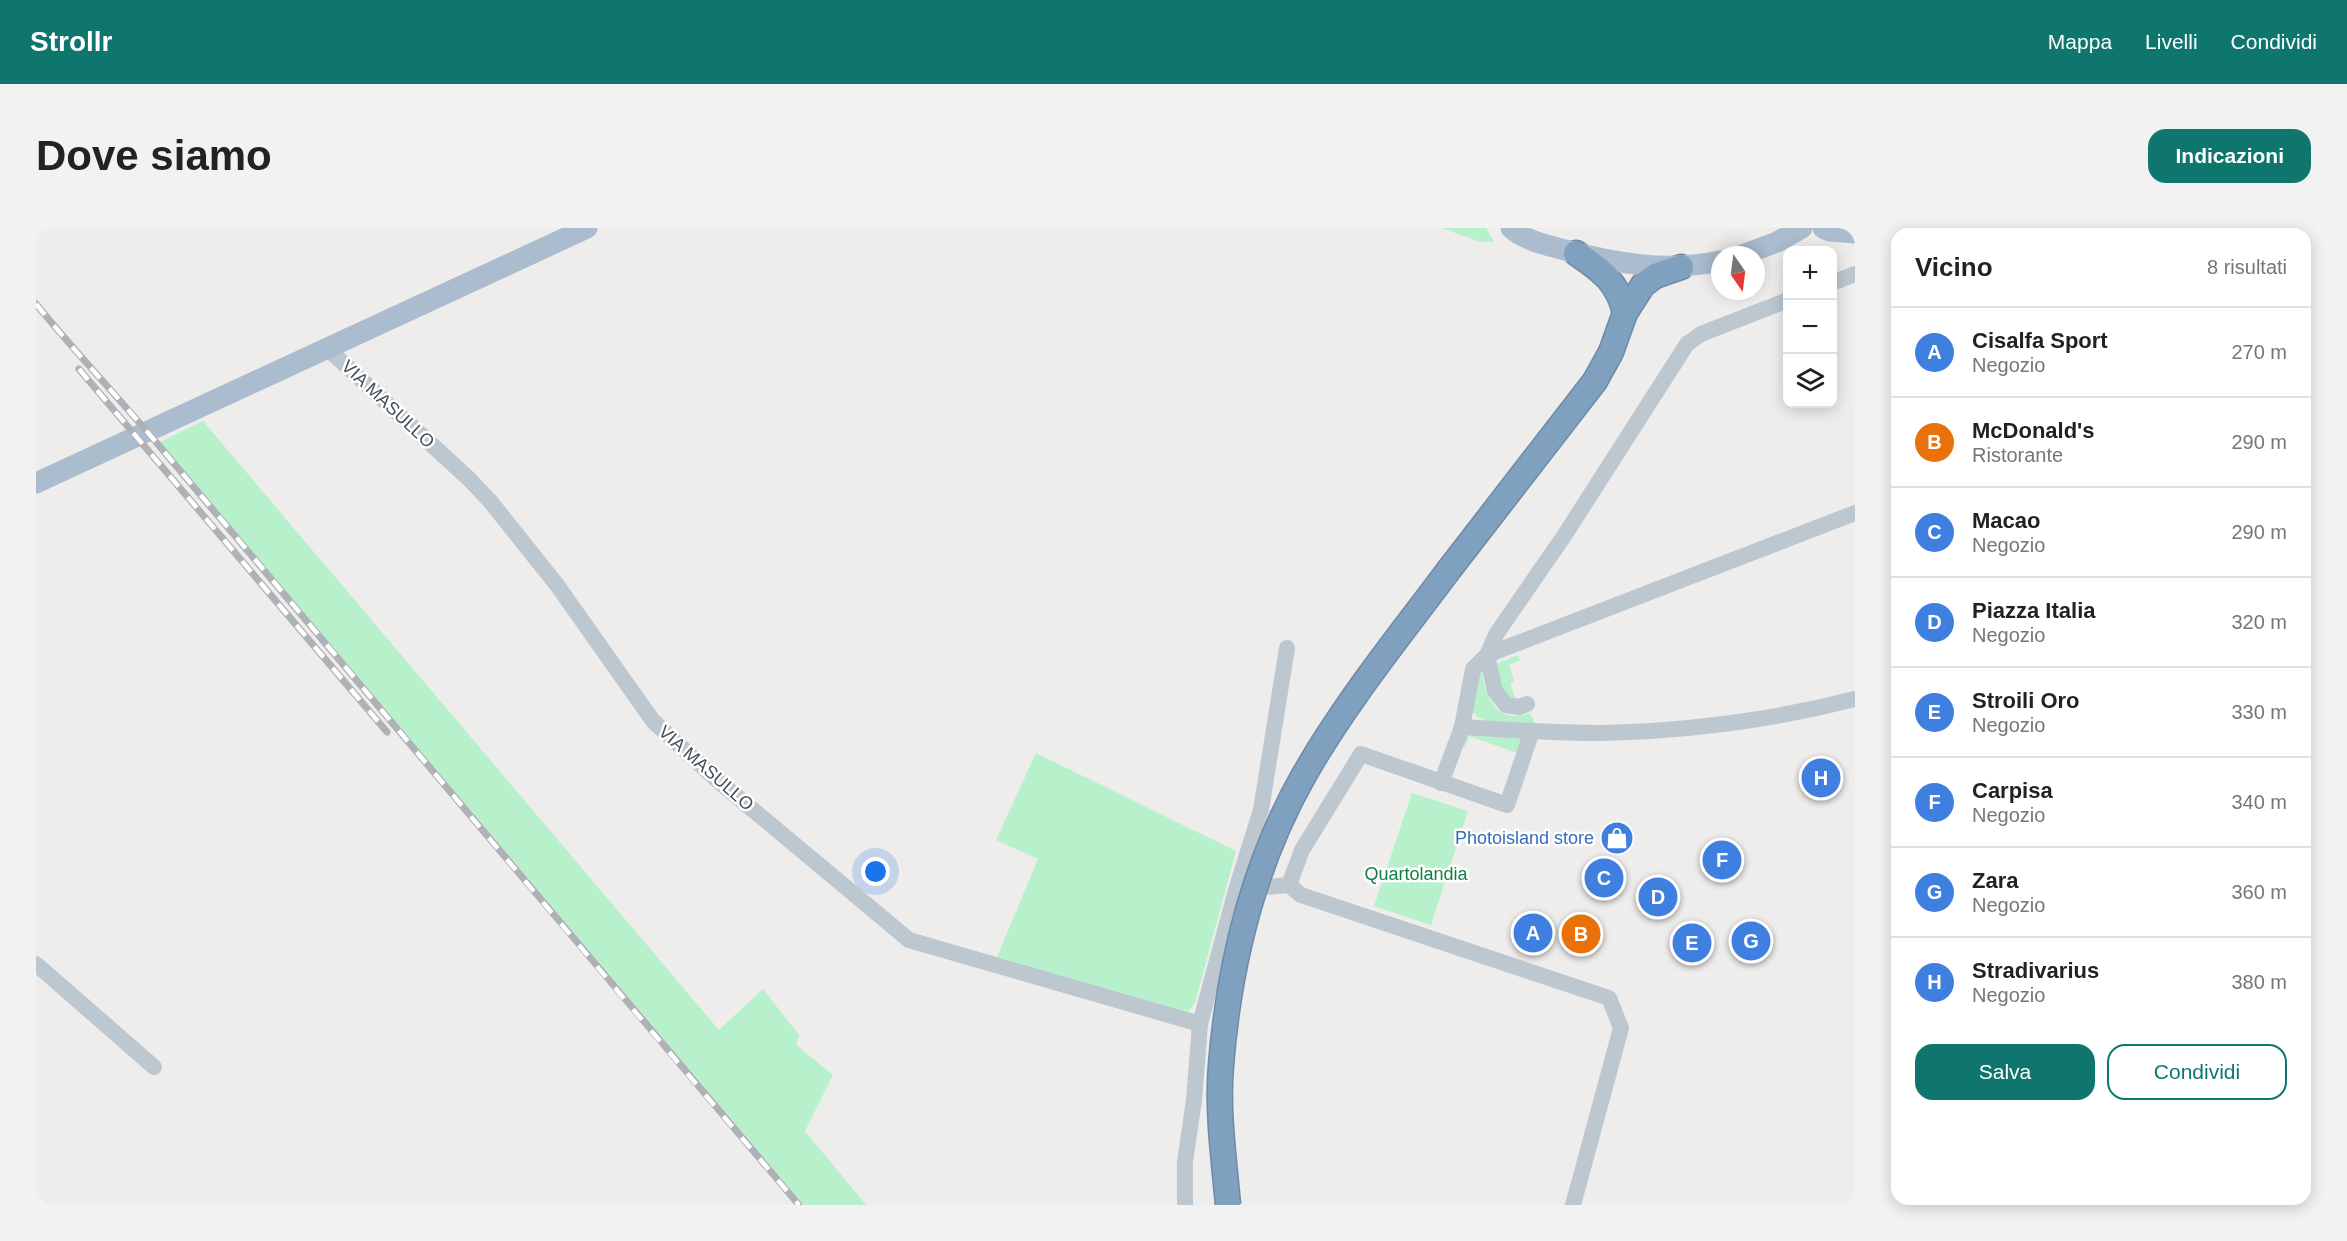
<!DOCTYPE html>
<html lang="it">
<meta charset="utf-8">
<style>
body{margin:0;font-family:Helvetica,sans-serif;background:#f2f2f2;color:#222}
.controls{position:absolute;right:18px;top:18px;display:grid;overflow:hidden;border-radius:12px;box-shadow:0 3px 15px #0003}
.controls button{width:54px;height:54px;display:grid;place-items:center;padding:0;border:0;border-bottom:2px solid #e0e0e0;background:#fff;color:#222;font:30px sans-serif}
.compass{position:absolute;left:1675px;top:18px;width:54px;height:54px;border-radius:50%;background:#fff;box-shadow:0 3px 15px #0003;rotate:166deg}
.you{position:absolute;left:840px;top:644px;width:21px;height:21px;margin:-15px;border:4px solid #fff;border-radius:50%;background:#1a73e8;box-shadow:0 0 0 9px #1a73e833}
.badge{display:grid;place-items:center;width:39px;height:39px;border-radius:50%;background:#0f766e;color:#fff;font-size:20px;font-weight:700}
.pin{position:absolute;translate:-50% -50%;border:3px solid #fff;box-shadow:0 2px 6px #0006}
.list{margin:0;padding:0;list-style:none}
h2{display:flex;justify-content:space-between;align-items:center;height:78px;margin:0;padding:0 24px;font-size:26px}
h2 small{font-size:20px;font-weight:400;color:#767676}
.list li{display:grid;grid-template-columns:39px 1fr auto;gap:18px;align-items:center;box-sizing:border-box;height:90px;padding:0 24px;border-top:2px solid #e0e0e0}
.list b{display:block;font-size:22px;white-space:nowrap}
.list p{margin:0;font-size:20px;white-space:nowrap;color:#767676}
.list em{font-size:20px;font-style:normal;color:#767676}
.actions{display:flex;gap:12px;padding:18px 24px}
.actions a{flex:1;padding:14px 0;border:2px solid #0f766e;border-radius:18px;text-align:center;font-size:21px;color:#0f766e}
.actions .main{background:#0f766e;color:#fff}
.icon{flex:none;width:33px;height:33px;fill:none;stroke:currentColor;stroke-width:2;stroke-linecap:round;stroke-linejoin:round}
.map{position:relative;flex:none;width:1819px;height:977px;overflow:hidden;border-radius:18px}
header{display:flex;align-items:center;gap:36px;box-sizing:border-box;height:84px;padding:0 30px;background:#0f766e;color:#fff}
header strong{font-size:28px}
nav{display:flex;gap:33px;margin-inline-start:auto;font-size:21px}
.intro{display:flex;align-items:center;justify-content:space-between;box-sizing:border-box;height:144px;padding:0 36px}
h1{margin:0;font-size:42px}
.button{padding:15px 27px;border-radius:18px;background:#0f766e;color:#fff;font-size:21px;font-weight:700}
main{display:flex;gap:36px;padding:0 36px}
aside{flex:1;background:#fff;border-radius:18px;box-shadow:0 3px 15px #0003}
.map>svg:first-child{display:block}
.green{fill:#b6f1cb}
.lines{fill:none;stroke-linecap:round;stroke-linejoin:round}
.highway-casing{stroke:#6c8baa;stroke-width:27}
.minor{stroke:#bcc7d0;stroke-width:16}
.major{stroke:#aabccd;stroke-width:21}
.highway{stroke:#80a0bf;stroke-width:24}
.rail-casing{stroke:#aeb2b7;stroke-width:7}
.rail{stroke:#fff;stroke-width:4.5;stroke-dasharray:14;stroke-linecap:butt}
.highway-bridge-casing{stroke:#6c8baa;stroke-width:27;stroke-linecap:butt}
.highway-bridge{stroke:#80a0bf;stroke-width:24}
.labels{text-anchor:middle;stroke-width:5;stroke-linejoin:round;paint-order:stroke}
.street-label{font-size:18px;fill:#44505a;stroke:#fff}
.shop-label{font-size:18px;fill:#366cbe;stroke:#fff;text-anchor:end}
.park-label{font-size:18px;fill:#117f45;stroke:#fff}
</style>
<header>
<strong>Strollr</strong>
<nav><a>Mappa</a><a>Livelli</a><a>Condividi</a></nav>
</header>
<div class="intro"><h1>Dove siamo</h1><a class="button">Indicazioni</a></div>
<main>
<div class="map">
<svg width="1819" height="977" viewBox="0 0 1819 977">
<rect width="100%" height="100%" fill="#efecec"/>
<!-- green -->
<g class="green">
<path d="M1406,0H1450L1458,14H1444Z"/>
<path d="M167,193L683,802L727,761L763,807L760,817L797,847L769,903L830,977H768L124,214Z"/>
<path d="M1482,427L1484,432L1473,437L1478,453L1474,456L1480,471C1464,467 1464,449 1460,436Z"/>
<path d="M1444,443H1446C1449,470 1462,497 1494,485L1499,496C1482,495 1446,499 1437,484Z"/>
<path d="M1429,507L1486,510L1481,525L1433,508L1429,520L1424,518Z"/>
<path d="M1000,525L1200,623L1159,775L1152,784L961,729L1002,631L960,612Z"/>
<path d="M1376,565L1432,583L1395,697L1338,678Z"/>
</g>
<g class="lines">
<!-- highway casing -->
<g class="highway-casing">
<g id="highway">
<path d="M1540,25C1565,42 1582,54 1589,85"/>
<path d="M1412,343L1559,153L1575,124L1589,85L1607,57L1619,48L1645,39"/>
</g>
</g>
<!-- minor -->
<g class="minor">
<path d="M1796,55L1819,46"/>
<path d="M291,120L433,251L454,273L521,357L617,493L680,551L873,712L1164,796"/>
<path d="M1819,285L1451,427L1437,441L1426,499C1472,502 1518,505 1564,505C1649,503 1737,492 1819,471"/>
<path d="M1491,476L1483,479L1470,477L1459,463L1451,427L1461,405L1528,308L1651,116L1665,106L1752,72"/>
<path d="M1496,503L1471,577L1325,526L1266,622L1253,657L1265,667L1573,770L1585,800L1537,977"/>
<path d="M1405,555L1426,499"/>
<path d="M1210,661L1253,657"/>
<path d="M0,736L118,839"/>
<path d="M1149,977V934L1158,872L1164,796L1200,662L1225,582L1251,420"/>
</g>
<!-- major -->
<g class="major">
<path d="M1475,0C1490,13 1510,17 1529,22C1581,36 1631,44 1684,33"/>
<path d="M1787,0L1794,3L1819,5"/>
<path d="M1706,27L1741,14L1766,0"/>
<path d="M0,255L551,0"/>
</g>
<!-- highway -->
<use href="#highway" class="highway"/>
<!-- rail casing -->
<g class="rail-casing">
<g id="rail">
<path d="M0,76C40,125 84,171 125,220C338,472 549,726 763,977"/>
<path d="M43,141L351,504"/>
</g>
</g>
<!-- rail -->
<use href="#rail" class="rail"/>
<!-- highway-bridge casing -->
<g class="highway-bridge-casing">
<path id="highway-bridge" d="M1192,977C1188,931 1181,883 1185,837C1193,737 1218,635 1268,547C1309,475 1362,410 1412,343"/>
</g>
<!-- highway-bridge -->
<use href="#highway-bridge" class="highway-bridge"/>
</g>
<!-- icons -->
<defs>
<g id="shop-disc" transform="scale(1.725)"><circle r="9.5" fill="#3f7fe0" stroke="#fff"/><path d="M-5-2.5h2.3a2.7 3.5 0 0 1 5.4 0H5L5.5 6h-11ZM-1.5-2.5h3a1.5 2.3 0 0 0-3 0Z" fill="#fff"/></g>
</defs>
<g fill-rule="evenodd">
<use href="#shop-disc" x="1581" y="610"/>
</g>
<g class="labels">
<!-- street labels -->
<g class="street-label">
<text transform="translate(352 176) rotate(43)" y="6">VIA MASULLO</text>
<text transform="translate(670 540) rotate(41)" y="6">VIA MASULLO</text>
</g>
<!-- shop labels -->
<g class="shop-label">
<text x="1558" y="616">Photoisland store</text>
</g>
<!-- park labels -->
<g class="park-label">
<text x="1380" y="652">Quartolandia</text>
</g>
</g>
</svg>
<div class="controls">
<button>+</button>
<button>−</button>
<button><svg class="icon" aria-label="layers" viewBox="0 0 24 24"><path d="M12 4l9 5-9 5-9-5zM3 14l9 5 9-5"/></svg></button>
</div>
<svg class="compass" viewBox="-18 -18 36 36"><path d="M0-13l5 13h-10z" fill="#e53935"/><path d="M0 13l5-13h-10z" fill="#767676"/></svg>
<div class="you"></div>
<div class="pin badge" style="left:1497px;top:705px;background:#3f7fe0">A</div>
<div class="pin badge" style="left:1545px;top:706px;background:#e8710a">B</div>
<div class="pin badge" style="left:1568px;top:650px;background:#3f7fe0">C</div>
<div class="pin badge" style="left:1622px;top:669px;background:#3f7fe0">D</div>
<div class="pin badge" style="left:1656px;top:715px;background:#3f7fe0">E</div>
<div class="pin badge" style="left:1686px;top:632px;background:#3f7fe0">F</div>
<div class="pin badge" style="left:1715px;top:713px;background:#3f7fe0">G</div>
<div class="pin badge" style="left:1785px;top:550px;background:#3f7fe0">H</div>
</div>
<aside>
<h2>Vicino<small>8 risultati</small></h2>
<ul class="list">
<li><span class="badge" style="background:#3f7fe0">A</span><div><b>Cisalfa Sport</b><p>Negozio</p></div><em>270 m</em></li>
<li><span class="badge" style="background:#e8710a">B</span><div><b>McDonald's</b><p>Ristorante</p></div><em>290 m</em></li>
<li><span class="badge" style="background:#3f7fe0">C</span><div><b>Macao</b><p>Negozio</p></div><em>290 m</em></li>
<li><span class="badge" style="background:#3f7fe0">D</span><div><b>Piazza Italia</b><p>Negozio</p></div><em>320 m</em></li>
<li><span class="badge" style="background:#3f7fe0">E</span><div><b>Stroili Oro</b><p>Negozio</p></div><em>330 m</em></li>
<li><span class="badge" style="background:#3f7fe0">F</span><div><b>Carpisa</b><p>Negozio</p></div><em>340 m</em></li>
<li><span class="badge" style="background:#3f7fe0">G</span><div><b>Zara</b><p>Negozio</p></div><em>360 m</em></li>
<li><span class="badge" style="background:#3f7fe0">H</span><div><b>Stradivarius</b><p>Negozio</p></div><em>380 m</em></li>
</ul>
<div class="actions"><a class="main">Salva</a><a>Condividi</a></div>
</aside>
</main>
